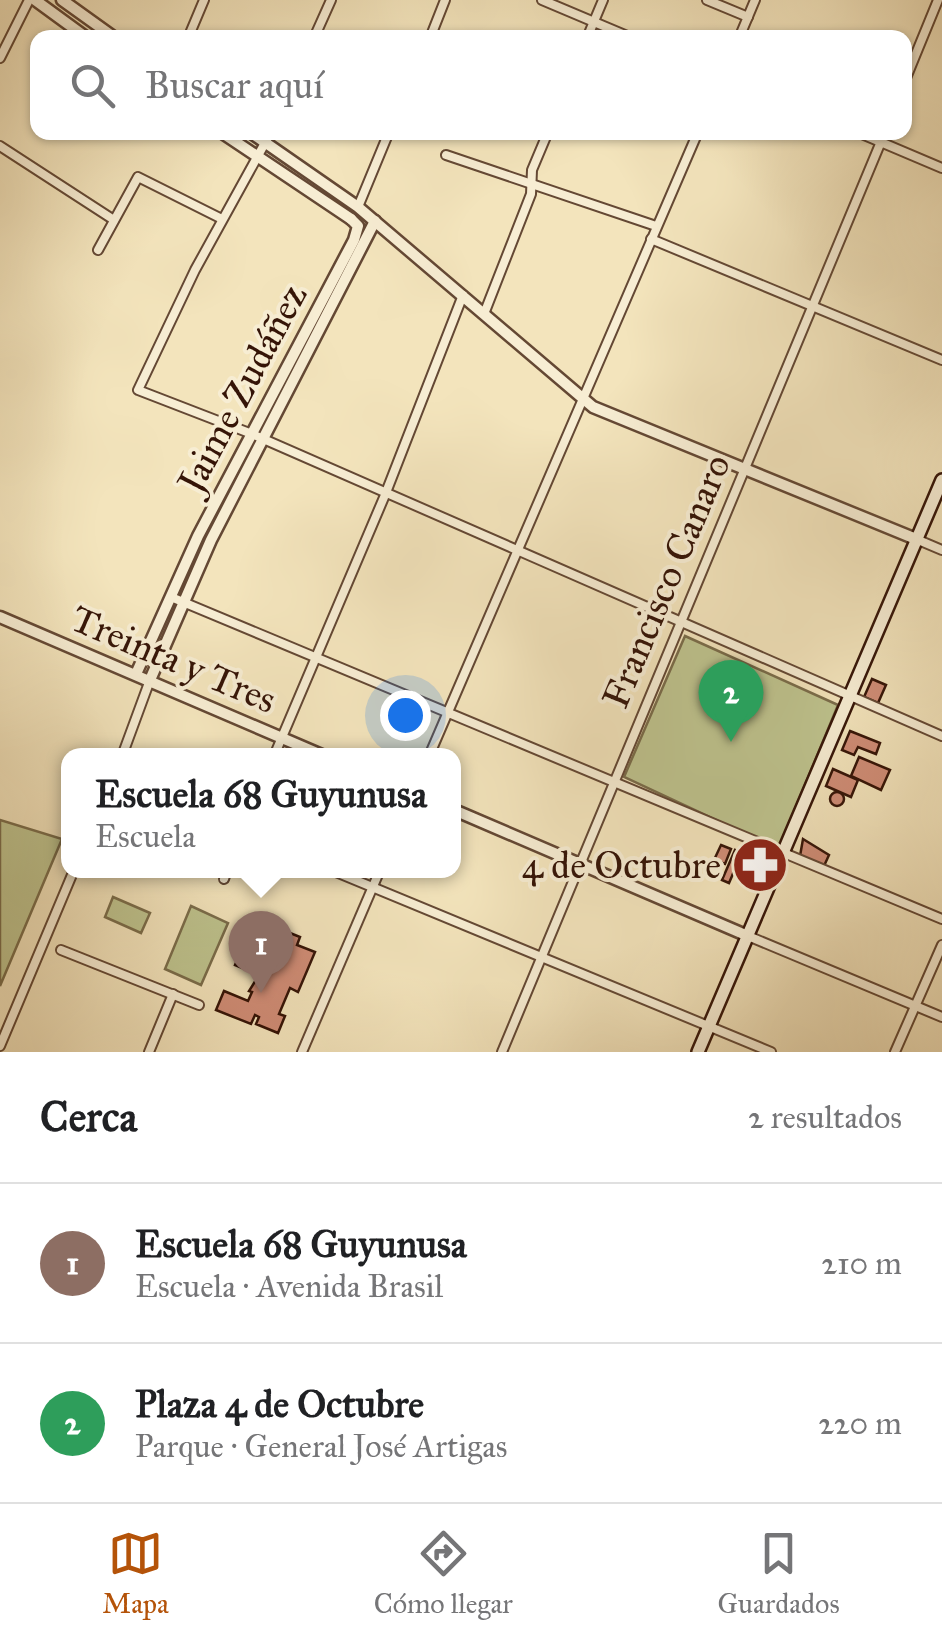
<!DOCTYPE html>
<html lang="es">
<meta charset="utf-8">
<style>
body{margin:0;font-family:"IM FELL Great Primer",serif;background:#f6f6f6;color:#202124}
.you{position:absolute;left:405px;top:715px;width:35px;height:35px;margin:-25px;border:8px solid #fff;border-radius:50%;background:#1a73e8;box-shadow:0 0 0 15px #1a73e833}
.badge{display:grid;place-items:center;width:65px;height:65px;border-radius:50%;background:#b45309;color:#fff;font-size:32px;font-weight:700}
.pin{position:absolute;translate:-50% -82px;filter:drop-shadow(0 2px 5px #0008)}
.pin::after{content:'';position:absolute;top:52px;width:35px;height:30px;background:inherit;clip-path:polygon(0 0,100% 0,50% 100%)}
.popup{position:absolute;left:61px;top:748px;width:400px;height:130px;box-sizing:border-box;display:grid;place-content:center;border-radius:20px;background:#fff;filter:drop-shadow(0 2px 8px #0005);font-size:32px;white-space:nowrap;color:#757577}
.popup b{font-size:38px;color:#202124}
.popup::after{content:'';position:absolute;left:50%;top:100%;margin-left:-20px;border:20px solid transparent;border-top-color:#fff}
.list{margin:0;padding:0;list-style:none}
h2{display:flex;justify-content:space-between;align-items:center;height:130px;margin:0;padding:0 40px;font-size:42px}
h2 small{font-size:32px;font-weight:400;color:#757577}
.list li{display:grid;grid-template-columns:65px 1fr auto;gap:30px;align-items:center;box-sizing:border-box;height:160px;padding:0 40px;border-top:2px solid #e0e0e0}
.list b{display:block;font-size:38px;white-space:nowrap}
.list p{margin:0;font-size:32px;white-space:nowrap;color:#757577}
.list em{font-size:32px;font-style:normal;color:#757577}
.icon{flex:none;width:55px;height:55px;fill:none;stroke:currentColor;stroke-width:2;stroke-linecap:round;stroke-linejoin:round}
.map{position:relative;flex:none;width:942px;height:1052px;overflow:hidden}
.search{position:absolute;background:#fff;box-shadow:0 2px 8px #0004;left:30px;right:30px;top:30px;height:110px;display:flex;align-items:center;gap:25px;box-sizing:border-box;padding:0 35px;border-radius:20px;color:#757577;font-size:38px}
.sheet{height:450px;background:#fff}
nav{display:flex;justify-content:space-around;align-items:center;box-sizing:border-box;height:140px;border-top:2px solid #e0e0e0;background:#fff;font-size:28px;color:#757577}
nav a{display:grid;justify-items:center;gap:5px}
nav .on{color:#b45309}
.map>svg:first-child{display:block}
.green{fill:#bec38e;stroke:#7a6c4a;stroke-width:2.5}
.building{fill:#d08d77;stroke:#351407;stroke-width:2.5}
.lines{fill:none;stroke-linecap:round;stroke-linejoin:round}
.minor-casing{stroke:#644834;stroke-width:12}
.tertiary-casing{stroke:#644834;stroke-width:15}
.secondary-casing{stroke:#351407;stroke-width:16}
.minor{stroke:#f7edd3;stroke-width:8}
.tertiary{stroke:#f7edd3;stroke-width:10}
.secondary{stroke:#f7edd3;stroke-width:11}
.labels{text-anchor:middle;stroke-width:8;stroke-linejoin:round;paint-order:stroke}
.street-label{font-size:38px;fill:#351407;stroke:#f7edd3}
.poi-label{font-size:38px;fill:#351407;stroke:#f7edd3;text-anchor:end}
</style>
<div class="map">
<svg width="942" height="1052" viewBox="0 0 942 1052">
<rect width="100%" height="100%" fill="#f3e4bc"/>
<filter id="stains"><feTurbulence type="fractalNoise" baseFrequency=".002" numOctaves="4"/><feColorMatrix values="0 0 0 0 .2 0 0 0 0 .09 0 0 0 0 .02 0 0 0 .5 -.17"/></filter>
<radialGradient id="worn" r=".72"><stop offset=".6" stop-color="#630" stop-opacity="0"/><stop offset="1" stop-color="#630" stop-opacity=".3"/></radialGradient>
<!-- green -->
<g class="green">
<path d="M685,636L838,705L780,845L772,846L624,777Z"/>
<path d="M0,820L62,839L0,986Z"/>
<path d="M113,897L150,913L141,933L105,917Z"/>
<path d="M191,906L228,923L201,985L165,969Z"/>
</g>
<!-- building -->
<g class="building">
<path d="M872,679L886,685L878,703L864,697Z"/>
<path d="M850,731L880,743L876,754L858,747L854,755L842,750Z"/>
<path d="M859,757L890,770L881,790L851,776Z"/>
<path d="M833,769L858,780L851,797L826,786Z"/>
<circle cx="837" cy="799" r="7"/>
<path d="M803,839L829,855L824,866L800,856Z"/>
<path d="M721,845L731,849L725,864L714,860Z"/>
<path d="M735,850L742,853L729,883L722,880Z"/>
<path d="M742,853L755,858L745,882L733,874Z"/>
<path d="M756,858L766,866L759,881L753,878Z"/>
<path d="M290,933L300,937L297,945L315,952L298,992L290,988L279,1014L285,1016L278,1033L256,1024L259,1017L255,1015L251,1024L216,1010L224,991L248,1001L252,992L249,991L259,975L235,965L243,946L278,960Z"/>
</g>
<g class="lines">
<!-- minor casing -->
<g class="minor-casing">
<g id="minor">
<path d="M542,0L632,38"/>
<path d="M707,0L748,17"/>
<path d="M188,38L204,0"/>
<path d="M314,38L331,0"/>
<path d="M430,38L445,0"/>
<path d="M587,38L603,0"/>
<path d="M739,38L755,0"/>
<path d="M0,58L29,0"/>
<path d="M904,83L938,0"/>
<path d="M271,132L195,270L138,390L252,434L942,736"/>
<path d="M857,132L942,168"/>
<path d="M0,146L114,220"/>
<path d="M446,155L656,226"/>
<path d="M358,207L389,132"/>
<path d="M651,239L942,360"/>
<path d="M98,250L138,177L222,219"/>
<path d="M484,314L531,194L532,170L548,132"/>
<path d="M916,539L942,550"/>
<path d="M171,597L942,919"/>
<path d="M122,756L150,680"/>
<path d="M274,756L385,495L463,295"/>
<path d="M429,756L698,132"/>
<path d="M331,870L771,1052"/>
<path d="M224,879L227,870"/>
<path d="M748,936L942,1017"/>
<path d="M61,950L199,1005"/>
<path d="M0,1046L74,870"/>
<path d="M149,1052L173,994"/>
<path d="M302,1052L380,870"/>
<path d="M502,1052L885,132"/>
<path d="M895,1052L942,945"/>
</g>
</g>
<!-- tertiary casing -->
<g class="tertiary-casing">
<g id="tertiary">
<path d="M35,0L87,38"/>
<path d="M62,0L115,38"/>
<path d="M221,132L351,219"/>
<path d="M250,132L358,207L593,407L916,539"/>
<path d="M0,617L324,756"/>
<path d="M136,674L198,536L354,240L358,226L351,219"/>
<path d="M150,680L211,540L375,221"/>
<path d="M454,810L748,936"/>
</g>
</g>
<!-- secondary casing -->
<g class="secondary-casing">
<path id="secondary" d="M698,1052L942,480"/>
</g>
<!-- minor -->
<use href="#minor" class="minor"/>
<!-- tertiary -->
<use href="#tertiary" class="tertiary"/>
<!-- secondary -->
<use href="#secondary" class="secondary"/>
</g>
<!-- icons -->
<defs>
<g id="pharmacy-disc" transform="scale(2.875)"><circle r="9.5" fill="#8f2418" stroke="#f7edd3"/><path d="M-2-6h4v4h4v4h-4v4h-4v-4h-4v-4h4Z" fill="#fff"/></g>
</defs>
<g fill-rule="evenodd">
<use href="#pharmacy-disc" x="760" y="865"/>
</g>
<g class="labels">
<!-- street labels -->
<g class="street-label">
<text transform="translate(242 388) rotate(-62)" y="13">Jaime Zudáñez</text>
<text transform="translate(666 581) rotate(-67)" y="13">Francisco Canaro</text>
<text transform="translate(174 659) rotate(23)" y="13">Treinta y Tres</text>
</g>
<!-- poi labels -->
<g class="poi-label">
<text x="721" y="878">4 de Octubre</text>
</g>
</g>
<rect width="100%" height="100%" filter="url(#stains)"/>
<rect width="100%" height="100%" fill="url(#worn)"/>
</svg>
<div class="you"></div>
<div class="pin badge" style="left:261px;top:993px;background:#8d6e63">1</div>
<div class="popup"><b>Escuela 68 Guyunusa</b>Escuela</div>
<div class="pin badge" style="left:731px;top:742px;background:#2e9e5b">2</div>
<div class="search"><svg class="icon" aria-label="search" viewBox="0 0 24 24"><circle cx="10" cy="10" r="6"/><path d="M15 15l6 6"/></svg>Buscar aquí</div>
</div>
<section class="sheet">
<h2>Cerca<small>2 resultados</small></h2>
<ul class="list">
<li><span class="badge" style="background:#8d6e63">1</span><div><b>Escuela 68 Guyunusa</b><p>Escuela · Avenida Brasil</p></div><em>210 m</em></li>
<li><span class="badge" style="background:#2e9e5b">2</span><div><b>Plaza 4 de Octubre</b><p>Parque · General José Artigas</p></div><em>220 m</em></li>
</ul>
</section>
<nav>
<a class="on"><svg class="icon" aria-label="map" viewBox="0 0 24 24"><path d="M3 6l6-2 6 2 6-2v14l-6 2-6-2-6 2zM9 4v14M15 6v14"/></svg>Mapa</a>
<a><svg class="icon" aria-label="directions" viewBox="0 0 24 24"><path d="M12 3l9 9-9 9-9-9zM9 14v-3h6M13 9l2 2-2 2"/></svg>Cómo llegar</a>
<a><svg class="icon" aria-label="saved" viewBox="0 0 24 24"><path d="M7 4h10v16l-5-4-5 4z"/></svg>Guardados</a>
</nav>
